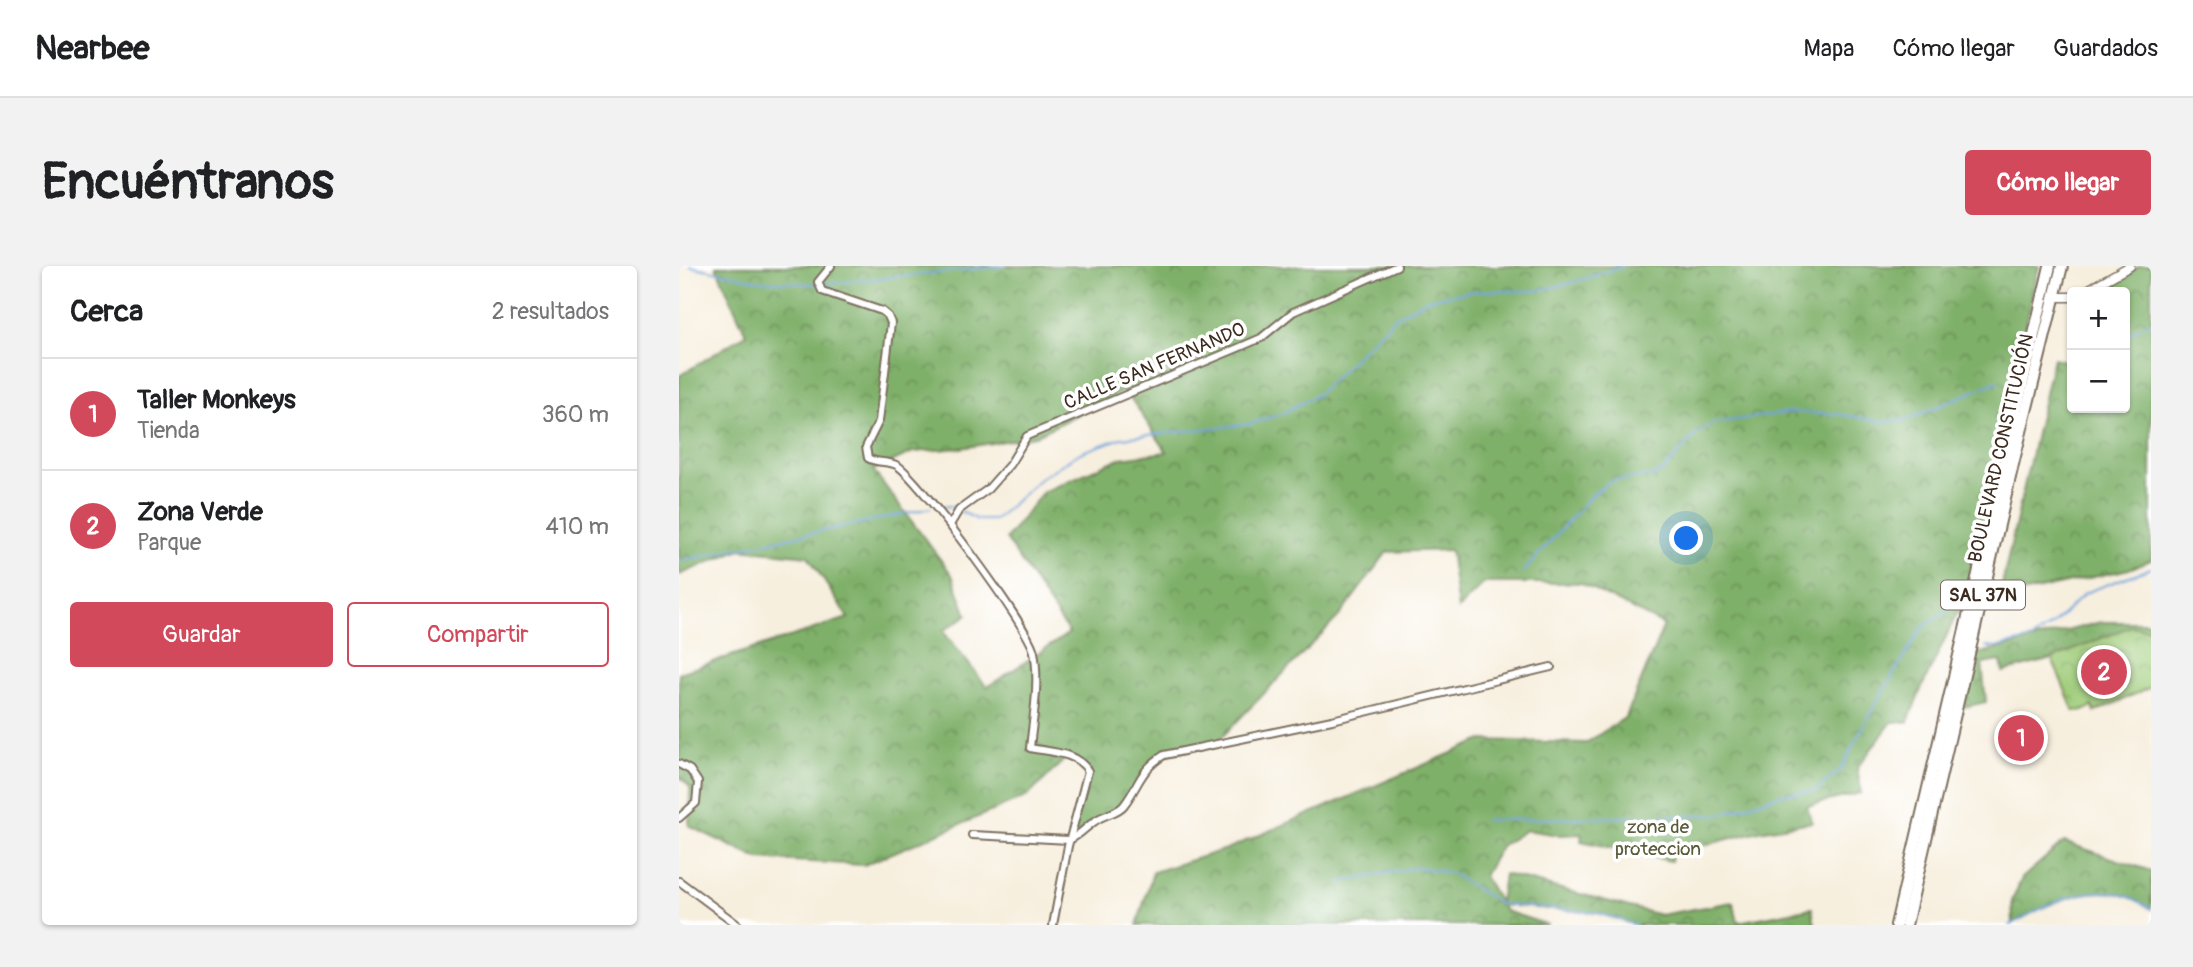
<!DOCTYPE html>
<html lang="es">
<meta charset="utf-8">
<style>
body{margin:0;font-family:Pangolin,sans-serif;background:#f2f2f2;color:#202124}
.controls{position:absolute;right:21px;top:21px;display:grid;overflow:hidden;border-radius:7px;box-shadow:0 2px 5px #0004}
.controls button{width:63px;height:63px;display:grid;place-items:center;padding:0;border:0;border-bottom:2px solid #e0e0e0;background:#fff;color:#202124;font:35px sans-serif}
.you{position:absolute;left:1008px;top:273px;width:24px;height:24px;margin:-18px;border:5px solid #fff;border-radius:50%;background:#1a73e8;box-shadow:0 0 0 10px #1a73e833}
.badge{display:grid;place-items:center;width:46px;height:46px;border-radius:50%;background:#d1495b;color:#fff;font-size:23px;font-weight:700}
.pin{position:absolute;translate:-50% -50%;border:4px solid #fff;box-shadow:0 2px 7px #0006}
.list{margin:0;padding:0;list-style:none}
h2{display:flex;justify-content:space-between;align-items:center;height:91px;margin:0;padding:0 28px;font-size:30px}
h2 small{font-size:23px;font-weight:400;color:#757577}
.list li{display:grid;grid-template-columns:46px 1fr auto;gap:21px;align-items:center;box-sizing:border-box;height:112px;padding:0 28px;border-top:2px solid #e0e0e0}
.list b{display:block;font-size:26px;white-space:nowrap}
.list p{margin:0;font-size:23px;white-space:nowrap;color:#757577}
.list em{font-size:23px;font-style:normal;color:#757577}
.actions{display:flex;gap:14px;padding:21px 28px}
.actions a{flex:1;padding:16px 0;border:2px solid #d1495b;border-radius:7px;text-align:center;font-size:24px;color:#d1495b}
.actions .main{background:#d1495b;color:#fff}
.map{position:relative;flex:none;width:1472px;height:659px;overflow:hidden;border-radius:7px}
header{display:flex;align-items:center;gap:42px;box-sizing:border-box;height:98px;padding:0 35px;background:#fff;border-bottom:2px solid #e0e0e0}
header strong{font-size:33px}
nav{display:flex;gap:38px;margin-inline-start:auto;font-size:24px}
.intro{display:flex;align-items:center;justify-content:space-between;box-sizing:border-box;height:168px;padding:0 42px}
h1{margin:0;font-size:49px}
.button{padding:18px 32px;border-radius:7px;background:#d1495b;color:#fff;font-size:24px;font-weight:700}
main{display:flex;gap:42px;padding:0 42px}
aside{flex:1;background:#fff;border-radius:7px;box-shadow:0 2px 5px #0004}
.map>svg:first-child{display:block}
.forest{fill:url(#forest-crowns);stroke:#5d6d44;stroke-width:2;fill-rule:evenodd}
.park{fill:url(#park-crowns);stroke:#6d7b4c;stroke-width:2}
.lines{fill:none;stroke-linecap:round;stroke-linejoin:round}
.stream{stroke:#72a3dd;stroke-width:2}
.street-casing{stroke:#7d6f61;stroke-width:10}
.secondary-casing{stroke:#7d6f61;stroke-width:11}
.highway-casing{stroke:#7d6f61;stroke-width:14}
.street{stroke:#fff;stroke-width:6}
.secondary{stroke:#fff;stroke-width:8}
.highway{stroke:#fff;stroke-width:10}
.labels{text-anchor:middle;stroke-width:7;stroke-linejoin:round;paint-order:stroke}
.shield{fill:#fff;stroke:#766a62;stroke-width:2}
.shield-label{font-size:18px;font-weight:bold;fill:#3b2a1e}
.street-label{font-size:19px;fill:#3b2a1e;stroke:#fff}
.park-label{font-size:19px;fill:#595b39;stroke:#fff}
</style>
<header>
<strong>Nearbee</strong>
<nav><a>Mapa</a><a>Cómo llegar</a><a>Guardados</a></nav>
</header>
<div class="intro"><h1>Encuéntranos</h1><a class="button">Cómo llegar</a></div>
<main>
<aside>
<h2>Cerca<small>2 resultados</small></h2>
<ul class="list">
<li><span class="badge">1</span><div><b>Taller Monkeys</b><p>Tienda</p></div><em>360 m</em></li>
<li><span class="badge">2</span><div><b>Zona Verde</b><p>Parque</p></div><em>410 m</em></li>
</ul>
<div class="actions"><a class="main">Guardar</a><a>Compartir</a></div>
</aside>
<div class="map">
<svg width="1472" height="659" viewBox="0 0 1472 659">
<defs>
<pattern id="forest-crowns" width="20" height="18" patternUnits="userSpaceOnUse" patternTransform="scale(1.75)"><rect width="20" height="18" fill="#7fb069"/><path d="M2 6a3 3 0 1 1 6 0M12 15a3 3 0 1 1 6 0" fill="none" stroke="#698f56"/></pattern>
<pattern id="park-crowns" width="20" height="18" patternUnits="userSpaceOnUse" patternTransform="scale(1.75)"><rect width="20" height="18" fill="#9fcc79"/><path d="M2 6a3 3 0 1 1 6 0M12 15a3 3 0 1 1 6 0" fill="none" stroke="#8aaf68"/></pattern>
</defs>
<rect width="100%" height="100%" fill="#fff"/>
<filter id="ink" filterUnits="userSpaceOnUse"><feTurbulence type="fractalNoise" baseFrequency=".0143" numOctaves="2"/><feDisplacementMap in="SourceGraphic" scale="14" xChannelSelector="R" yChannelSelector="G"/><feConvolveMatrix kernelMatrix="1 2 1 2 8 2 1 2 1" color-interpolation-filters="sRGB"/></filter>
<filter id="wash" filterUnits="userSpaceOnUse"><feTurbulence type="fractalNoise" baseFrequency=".00686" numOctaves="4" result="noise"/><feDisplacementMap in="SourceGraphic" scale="28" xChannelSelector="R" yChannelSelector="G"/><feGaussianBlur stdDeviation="1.57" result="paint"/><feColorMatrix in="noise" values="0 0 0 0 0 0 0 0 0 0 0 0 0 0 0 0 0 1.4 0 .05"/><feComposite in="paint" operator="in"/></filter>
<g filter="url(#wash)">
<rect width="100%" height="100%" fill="#f7efde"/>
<!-- forest -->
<g class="forest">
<path d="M37,0H1360L1287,328H1280L1270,341L1281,333L1284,335L1243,421L1229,456H1213L1178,502L1182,527L1128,540L1133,556L1080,565L999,586H994L992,595L902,575L903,568L880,569L847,564L822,580L805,610L821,637L825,608L981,649L1054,636L1059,656L1133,642L1136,659H957L918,647L822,639L826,645L869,659H458L474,606L548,583L803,474L907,477L947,451L985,359L902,317H805L779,343L771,284L708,286L661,349L535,479L485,489L471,498L443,542L422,551L390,574L409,505L389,490L349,530L185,599L79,593L10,560L11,521L0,510V407L169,352L129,290L61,283L0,309V110L67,68ZM446,124L488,186L441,192L364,226L327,273L390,367L308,421L264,365L288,349L273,309L194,204L234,186L282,182L356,170Z"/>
<path d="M1460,0H1472V294L1450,303L1320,332L1374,92L1393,97V142H1446V26H1425Z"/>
<path d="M1422,356H1469L1472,364L1452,360L1373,393L1324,406L1322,395L1303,398L1307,436L1285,441L1298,388Z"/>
<path d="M1385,576L1472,605V643C1426,609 1379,633 1334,657L1333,635L1343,612Z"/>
</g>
<!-- park -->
<path class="park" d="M1452,360L1472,364V421L1416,446L1413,440L1407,444L1395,445L1373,393Z"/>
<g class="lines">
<!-- stream -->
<g class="stream">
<path d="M11,0L82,15L138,18"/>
<path d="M144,18L326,0"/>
<path d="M1446,71L1463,59L1472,57"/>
<path d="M258,241L271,240L276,242"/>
<path d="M281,245L299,254H316L363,211L401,187L442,172L571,158L602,148L639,128L718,50L749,33L794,25H857L896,16L944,0"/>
<path d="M0,295L252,242"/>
<path d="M844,306L913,229L931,215L973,210L985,204L1016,169L1035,157L1112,146L1159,148L1205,156L1227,154L1319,115"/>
<path d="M1307,381H1319L1353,373L1373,359L1406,327L1472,302"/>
<path d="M806,554L1039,549L1104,528L1137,525L1162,503L1197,437L1242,363L1267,346L1281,333L1284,335"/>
<path d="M661,616L739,601L772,607L821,638L918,647L957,659"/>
<path d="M1331,659C1376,634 1424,608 1472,643"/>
</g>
</g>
</g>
<g filter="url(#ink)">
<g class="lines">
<!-- street casing -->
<g class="street-casing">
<g id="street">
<path d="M152,0L139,16L143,25L203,45L209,50L212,57L200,155L187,181L189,192C198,198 210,194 219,200C242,216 350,361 355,386C361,417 354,452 351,482C371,486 398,486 409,505L389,580L374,659"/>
<path d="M271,259L280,244L309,223L331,198L348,170L559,82L582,72L614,46L718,0"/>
<path d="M0,498L11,504L19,516L17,537L0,552"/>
<path d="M293,569L390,574C402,569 409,558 421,552C428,548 440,546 445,539C461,518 460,505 485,489L653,454L872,401"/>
<path d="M0,615L59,659"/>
</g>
</g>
<!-- secondary casing -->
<g class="secondary-casing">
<g id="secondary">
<path d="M1405,26L1451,0"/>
<path d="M1375,31H1393"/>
</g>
</g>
<!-- highway casing -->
<g class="highway-casing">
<g id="highway">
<path d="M1217,659L1371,0"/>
<path d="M1227,659L1335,194L1383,0"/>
</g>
</g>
<!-- street -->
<use href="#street" class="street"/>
<!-- secondary -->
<use href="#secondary" class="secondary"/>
<!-- highway -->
<use href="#highway" class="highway"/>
</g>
</g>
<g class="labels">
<!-- shield labels -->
<rect class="shield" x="1262" y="314.5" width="84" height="29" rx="5"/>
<g class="shield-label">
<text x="1304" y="335">SAL 37N</text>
</g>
<!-- street labels -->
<g class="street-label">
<text transform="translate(475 99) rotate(-23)" y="7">CALLE SAN FERNANDO</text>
<text transform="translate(1321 182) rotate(-77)" y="7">BOULEVARD CONSTITUCIÓN</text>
</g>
<!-- park labels -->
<g class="park-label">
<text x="979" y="567">zona de<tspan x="979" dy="22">proteccion</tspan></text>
</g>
</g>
</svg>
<div class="controls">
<button>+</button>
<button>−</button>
</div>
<div class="you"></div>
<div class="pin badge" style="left:1342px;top:472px">1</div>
<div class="pin badge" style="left:1425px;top:406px">2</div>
</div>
</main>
